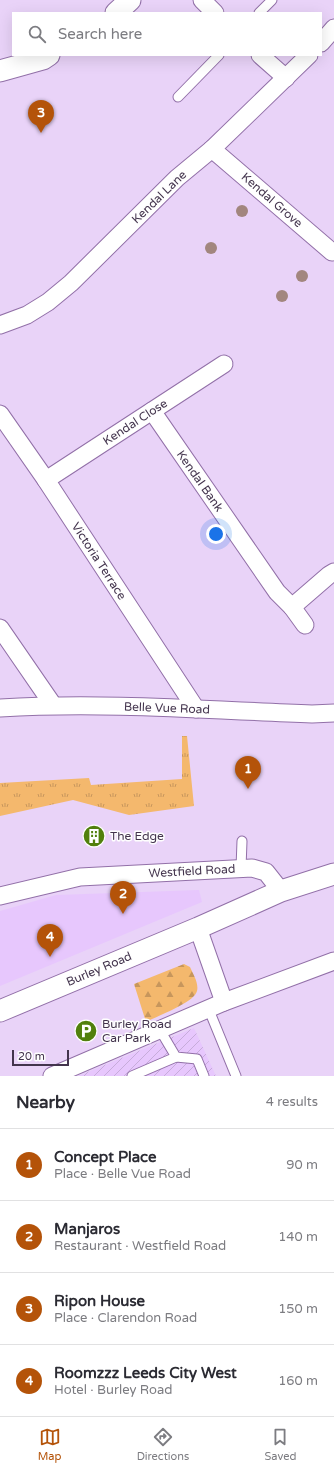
<!DOCTYPE html>
<meta charset="utf-8">
<style>
body{margin:0;font-family:"Varela Round",sans-serif;background:#f7f7f7;color:#2b2b33}
.scale{position:absolute;left:12px;bottom:10px;width:57px;box-sizing:border-box;padding-left:4px;border:2px solid #43344d;border-top:0;font-size:11px;line-height:14px;white-space:nowrap;color:#43344d;-webkit-text-stroke:3px #fefefe;paint-order:stroke}
.you{position:absolute;left:216px;top:534px;width:14px;height:14px;margin:-10px;border:3px solid #fff;border-radius:50%;background:#1a73e8;box-shadow:0 0 0 6px #1a73e833}
.badge{display:grid;place-items:center;width:26px;height:26px;border-radius:50%;background:#b45309;color:#fff;font-size:13px;font-weight:700}
.pin{position:absolute;translate:-50% -33px;filter:drop-shadow(0 1px 2px #0008)}
.pin::after{content:'';position:absolute;top:21px;width:14px;height:12px;background:inherit;clip-path:polygon(0 0,100% 0,50% 100%)}
.list{margin:0;padding:0;list-style:none}
h2{display:flex;justify-content:space-between;align-items:center;height:52px;margin:0;padding:0 16px;font-size:17px}
h2 small{font-size:13px;font-weight:400;color:#7c7c81}
.list li{display:grid;grid-template-columns:26px 1fr auto;gap:12px;align-items:center;box-sizing:border-box;height:72px;padding:0 16px;border-top:1px solid #e1e1e2}
.list b{display:block;font-size:15px;white-space:nowrap}
.list p{margin:0;font-size:13px;white-space:nowrap;color:#7c7c81}
.list em{font-size:13px;font-style:normal;color:#7c7c81}
.icon{flex:none;width:22px;height:22px;fill:none;stroke:currentColor;stroke-width:2;stroke-linecap:round;stroke-linejoin:round}
.map{position:relative;flex:none;width:334px;height:1076px;overflow:hidden}
.search{position:absolute;background:#fff;box-shadow:0 4px 16px #0002;left:12px;right:12px;top:12px;height:44px;display:flex;align-items:center;gap:10px;box-sizing:border-box;padding:0 14px;border-radius:0px;color:#7c7c81;font-size:15px}
.sheet{height:340px;background:#fff}
nav{display:flex;justify-content:space-around;align-items:center;box-sizing:border-box;height:56px;border-top:1px solid #e1e1e2;background:#fff;font-size:11px;color:#7c7c81}
nav a{display:grid;justify-items:center;gap:2px}
nav .on{color:#b45309}
.map>svg:first-child{display:block}
.built{fill:#e7c7fd}
.industrial{fill:url(#industrial-furrows)}
.grass{fill:url(#grass-tufts)}
.forest{fill:url(#forest-firs)}
.lines{fill:none;stroke-linecap:round;stroke-linejoin:round}
.service-casing{stroke:#9270a8;stroke-width:11}
.minor-casing{stroke:#9270a8;stroke-width:19}
.tertiary-casing{stroke:#9270a8;stroke-width:23}
.service{stroke:#fff;stroke-width:9}
.minor{stroke:#fff;stroke-width:17}
.tertiary{stroke:#fff;stroke-width:21}
.tree{fill:#a2867e}
.labels{text-anchor:middle;stroke-width:3;stroke-linejoin:round;paint-order:stroke}
.street-label{font-size:12px;fill:#43344d;stroke:#fefefe}
.poi-label{font-size:12px;fill:#43344d;stroke:#fefefe;text-anchor:start}
</style>
<div class="map">
<svg width="334" height="1076" viewBox="0 0 334 1076">
<defs>
<pattern id="industrial-furrows" width="10" height="10" patternUnits="userSpaceOnUse"><rect width="10" height="10" fill="#e7c7fd"/><path d="M-1 1l2-2M0 10L10 0M9 11l2-2" fill="none" stroke="#c7acda"/></pattern>
<pattern id="grass-tufts" width="24" height="20" patternUnits="userSpaceOnUse"><rect width="24" height="20" fill="#f4b86d"/><path d="M3 7l-1-3M5 7V3M7 7l1-3M15 17l-1-3M17 17v-4M19 17l1-3" fill="none" stroke="#c7965c"/></pattern>
<pattern id="forest-firs" width="22" height="20" patternUnits="userSpaceOnUse"><rect width="22" height="20" fill="#f4b86d"/><path d="M5 1l3.5 6h-7zM16 11l3.5 6h-7z" fill="#c7965c"/></pattern>
</defs>
<rect width="100%" height="100%" fill="#e9d3f8"/>
<!-- built -->
<path class="built" d="M199,890L202,902L0,986V911L56,895Z"/>
<!-- industrial -->
<path class="industrial" d="M194,1028L216,1076H78Z"/>
<!-- grass -->
<path class="grass" d="M182,736H187L194,806L129,815L73,800L0,816V783L89,778L91,785L182,779Z"/>
<!-- forest -->
<path class="forest" d="M184,964L190,967C193,974 199,983 197,991C194,1003 157,1016 146,1022L134,984Z"/>
<g class="lines">
<!-- service casing -->
<g class="service-casing">
<g id="service">
<path d="M259,13L272,0"/>
<path d="M178,97L219,55"/>
<path d="M241,868L242,841"/>
<path d="M209,1010L236,1076"/>
<path d="M160,1030L176,1057L197,1059L204,1076"/>
<path d="M132,1076L176,1057"/>
</g>
</g>
<!-- minor casing -->
<g class="minor-casing">
<g id="minor">
<path d="M202,0L215,13"/>
<path d="M321,43L334,28"/>
<path d="M260,55L286,78"/>
<path d="M212,149L332,252"/>
<path d="M0,325L27,315L48,302L71,283L177,178L212,149L309,55"/>
<path d="M152,411L277,592L292,607L329,575L334,572"/>
<path d="M0,414L46,480L196,709"/>
<path d="M46,480L224,364"/>
<path d="M292,607L305,625"/>
<path d="M0,628L53,705"/>
<path d="M0,708C104,702 207,710 312,714L334,713"/>
<path d="M0,896L80,877L252,868L266,872L281,891"/>
<path d="M198,928L224,1002"/>
<path d="M52,1076L224,1002L334,961"/>
</g>
</g>
<!-- tertiary casing -->
<g class="tertiary-casing">
<g id="tertiary">
<path d="M116,13L130,0"/>
<path d="M0,71L43,59L49,55"/>
<path d="M0,1011L198,928L281,891L334,874"/>
</g>
</g>
<!-- service -->
<use href="#service" class="service"/>
<!-- minor -->
<use href="#minor" class="minor"/>
<!-- tertiary -->
<use href="#tertiary" class="tertiary"/>
</g>
<!-- trees -->
<g class="tree">
<circle cx="242" cy="211" r="6"/>
<circle cx="211" cy="248" r="6"/>
<circle cx="302" cy="276" r="6"/>
<circle cx="282" cy="296" r="6"/>
</g>
<!-- icons -->
<defs>
<g id="building-disc" transform="scale(1.15)"><circle r="9.5" fill="#51800d" stroke="#fefefe"/><path d="M-4-6H4V6H1V3H-1V6H-4ZM-2.5-4.3h1.7v1.8h-1.7ZM.8-4.3h1.7v1.8H.8ZM-2.5-1h1.7V.8h-1.7ZM.8-1h1.7V.8H.8Z" fill="#fff"/></g>
<g id="parking-disc" transform="scale(1.15)"><circle r="9.5" fill="#51800d" stroke="#fefefe"/><path d="M-3.5-5.5H1a3.5 3.5 0 0 1 0 7H-1V5.5H-3.5ZM-1-3.4V-.6H.8a1.4 1.4 0 0 0 0-2.8Z" fill="#fff"/></g>
</defs>
<g fill-rule="evenodd">
<use href="#building-disc" x="94" y="836"/>
<use href="#parking-disc" x="86" y="1031"/>
</g>
<g class="labels">
<!-- street labels -->
<g class="street-label">
<text transform="translate(159 197) rotate(-44)" y="4">Kendal Lane</text>
<text transform="translate(272 200) rotate(41)" y="4">Kendal Grove</text>
<text transform="translate(135 422) rotate(-33)" y="4">Kendal Close</text>
<text transform="translate(200 481) rotate(55)" y="4">Kendal Bank</text>
<text transform="translate(99 561) rotate(57)" y="4">Victoria Terrace</text>
<text transform="translate(167 708) rotate(2)" y="4">Belle Vue Road</text>
<text transform="translate(192 871) rotate(-3)" y="4">Westfield Road</text>
<text transform="translate(99 969) rotate(-23)" y="4">Burley Road</text>
</g>
<!-- poi labels -->
<g class="poi-label">
<text x="110" y="840">The Edge</text>
<text x="102" y="1028">Burley Road<tspan x="102" dy="14">Car Park</tspan></text>
</g>
</g>
</svg>
<div class="scale">20 m</div>
<div class="you"></div>
<div class="pin badge" style="left:248px;top:789px">1</div>
<div class="pin badge" style="left:123px;top:914px">2</div>
<div class="pin badge" style="left:41px;top:133px">3</div>
<div class="pin badge" style="left:50px;top:957px">4</div>
<div class="search"><svg class="icon" aria-label="search" viewBox="0 0 24 24"><circle cx="10" cy="10" r="6"/><path d="M15 15l6 6"/></svg>Search here</div>
</div>
<section class="sheet">
<h2>Nearby<small>4 results</small></h2>
<ul class="list">
<li><span class="badge">1</span><div><b>Concept Place</b><p>Place · Belle Vue Road</p></div><em>90 m</em></li>
<li><span class="badge">2</span><div><b>Manjaros</b><p>Restaurant · Westfield Road</p></div><em>140 m</em></li>
<li><span class="badge">3</span><div><b>Ripon House</b><p>Place · Clarendon Road</p></div><em>150 m</em></li>
<li><span class="badge">4</span><div><b>Roomzzz Leeds City West</b><p>Hotel · Burley Road</p></div><em>160 m</em></li>
</ul>
</section>
<nav>
<a class="on"><svg class="icon" aria-label="map" viewBox="0 0 24 24"><path d="M3 6l6-2 6 2 6-2v14l-6 2-6-2-6 2zM9 4v14M15 6v14"/></svg>Map</a>
<a><svg class="icon" aria-label="directions" viewBox="0 0 24 24"><path d="M12 3l9 9-9 9-9-9zM9 14v-3h6M13 9l2 2-2 2"/></svg>Directions</a>
<a><svg class="icon" aria-label="saved" viewBox="0 0 24 24"><path d="M7 4h10v16l-5-4-5 4z"/></svg>Saved</a>
</nav>
